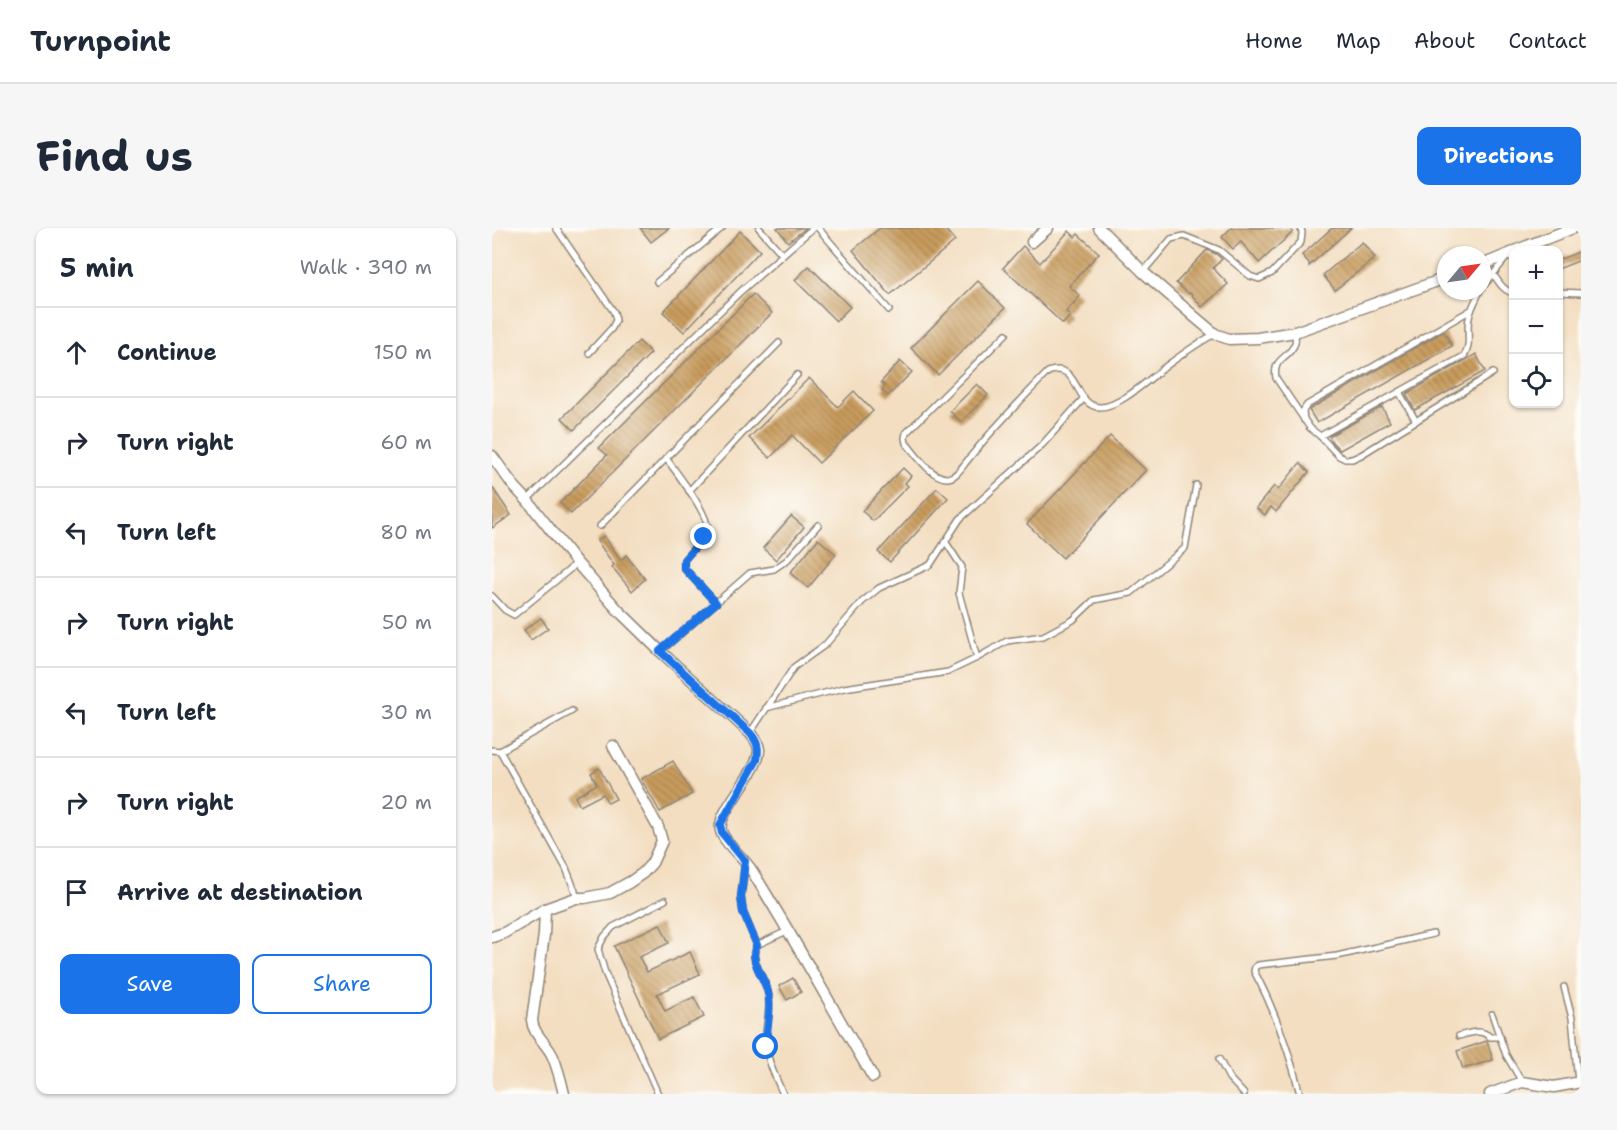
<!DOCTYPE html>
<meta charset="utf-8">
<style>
body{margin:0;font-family:"Shantell Sans",sans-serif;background:#f6f6f7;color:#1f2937}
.controls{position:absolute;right:18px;top:18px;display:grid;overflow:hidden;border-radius:12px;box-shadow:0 2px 4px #0004}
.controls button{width:54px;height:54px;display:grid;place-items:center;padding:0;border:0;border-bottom:2px solid #e0e1e3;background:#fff;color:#1f2937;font:30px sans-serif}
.compass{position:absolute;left:945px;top:18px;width:54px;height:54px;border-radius:50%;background:#fff;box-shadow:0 2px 4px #0004;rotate:61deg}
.stop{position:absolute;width:18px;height:18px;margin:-14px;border:4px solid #1a73e8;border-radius:50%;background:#fff}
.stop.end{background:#1a73e8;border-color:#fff;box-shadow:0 2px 6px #0008}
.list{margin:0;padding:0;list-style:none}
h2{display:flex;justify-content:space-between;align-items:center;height:78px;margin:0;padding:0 24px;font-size:26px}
h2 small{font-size:20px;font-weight:400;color:#747a83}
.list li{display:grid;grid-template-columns:39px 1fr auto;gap:18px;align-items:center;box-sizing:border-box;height:90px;padding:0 24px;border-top:2px solid #e0e1e3}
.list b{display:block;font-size:22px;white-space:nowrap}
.list em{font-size:20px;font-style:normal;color:#747a83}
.actions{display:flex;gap:12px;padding:18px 24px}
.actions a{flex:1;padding:14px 0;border:2px solid #1a73e8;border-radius:12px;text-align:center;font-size:21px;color:#1a73e8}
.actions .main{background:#1a73e8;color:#fff}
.icon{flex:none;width:33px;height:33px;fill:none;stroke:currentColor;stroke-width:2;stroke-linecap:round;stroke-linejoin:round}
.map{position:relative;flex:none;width:1089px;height:866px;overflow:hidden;border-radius:12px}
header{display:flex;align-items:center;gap:36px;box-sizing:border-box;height:84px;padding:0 30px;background:#fff;border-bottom:2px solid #e0e1e3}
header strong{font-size:28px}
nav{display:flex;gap:33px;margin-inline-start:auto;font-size:21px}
.intro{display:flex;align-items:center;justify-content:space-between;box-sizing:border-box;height:144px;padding:0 36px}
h1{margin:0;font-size:42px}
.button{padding:15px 27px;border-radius:12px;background:#1a73e8;color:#fff;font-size:21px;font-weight:700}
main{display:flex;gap:36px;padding:0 36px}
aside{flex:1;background:#fff;border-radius:12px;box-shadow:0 2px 4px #0004}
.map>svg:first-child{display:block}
.building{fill:url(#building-back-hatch)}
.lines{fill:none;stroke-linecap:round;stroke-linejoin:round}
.lane-casing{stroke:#8f8476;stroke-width:8}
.street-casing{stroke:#8f8476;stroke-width:13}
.lane{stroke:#fff;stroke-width:5}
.street{stroke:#fff;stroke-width:10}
.route{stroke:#1a73e8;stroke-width:8}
</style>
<header>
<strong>Turnpoint</strong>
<nav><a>Home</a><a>Map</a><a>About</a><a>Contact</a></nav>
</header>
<div class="intro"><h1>Find us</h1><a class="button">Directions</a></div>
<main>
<aside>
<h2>5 min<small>Walk · 390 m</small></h2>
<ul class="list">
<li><svg class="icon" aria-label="ahead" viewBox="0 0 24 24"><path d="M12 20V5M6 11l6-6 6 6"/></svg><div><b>Continue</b></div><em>150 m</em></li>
<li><svg class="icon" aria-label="right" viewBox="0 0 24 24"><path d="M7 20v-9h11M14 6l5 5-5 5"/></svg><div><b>Turn right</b></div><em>60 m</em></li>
<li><svg class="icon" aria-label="left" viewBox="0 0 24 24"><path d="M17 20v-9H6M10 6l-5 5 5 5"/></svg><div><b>Turn left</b></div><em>80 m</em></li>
<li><svg class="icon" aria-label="right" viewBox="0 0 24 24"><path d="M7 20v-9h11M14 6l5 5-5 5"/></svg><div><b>Turn right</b></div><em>50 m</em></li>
<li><svg class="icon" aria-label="left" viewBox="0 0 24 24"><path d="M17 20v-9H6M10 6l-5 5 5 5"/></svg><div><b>Turn left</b></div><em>30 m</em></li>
<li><svg class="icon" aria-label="right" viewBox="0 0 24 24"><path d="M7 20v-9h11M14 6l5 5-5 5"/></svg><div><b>Turn right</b></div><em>20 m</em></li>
<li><svg class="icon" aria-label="arrive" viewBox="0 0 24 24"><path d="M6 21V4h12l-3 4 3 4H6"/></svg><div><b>Arrive at destination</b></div></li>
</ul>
<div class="actions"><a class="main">Save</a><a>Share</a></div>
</aside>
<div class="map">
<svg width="1089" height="866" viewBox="0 0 1089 866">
<defs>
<pattern id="building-back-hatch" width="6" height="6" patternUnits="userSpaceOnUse" patternTransform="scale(1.5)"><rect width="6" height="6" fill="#c99c5d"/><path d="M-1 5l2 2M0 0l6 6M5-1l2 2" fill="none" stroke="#a37f4d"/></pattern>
</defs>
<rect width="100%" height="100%" fill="#fdfcf7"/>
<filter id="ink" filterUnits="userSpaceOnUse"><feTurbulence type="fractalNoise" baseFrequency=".0167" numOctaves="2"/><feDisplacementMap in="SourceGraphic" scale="12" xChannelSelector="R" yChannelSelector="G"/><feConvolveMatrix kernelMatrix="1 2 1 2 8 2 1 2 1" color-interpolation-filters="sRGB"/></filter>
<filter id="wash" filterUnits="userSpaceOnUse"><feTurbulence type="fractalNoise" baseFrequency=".008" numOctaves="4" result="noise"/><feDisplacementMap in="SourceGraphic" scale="24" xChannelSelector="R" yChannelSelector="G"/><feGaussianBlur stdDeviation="1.35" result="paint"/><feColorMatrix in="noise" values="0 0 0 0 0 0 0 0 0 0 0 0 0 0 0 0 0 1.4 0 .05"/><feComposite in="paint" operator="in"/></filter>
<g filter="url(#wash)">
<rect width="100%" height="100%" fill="#f3dec1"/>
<g id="blocks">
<!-- building -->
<g class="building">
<path d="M148,0H177L159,14Z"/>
<path d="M285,0H314L296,14Z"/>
<path d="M388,0H452L463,13L398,67L361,22Z"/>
<path d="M739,0H797L801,4L767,35L749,14L741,21L730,9Z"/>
<path d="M840,0H859L817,38V35L810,27Z"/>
<path d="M248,3L268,23L192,104L171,84Z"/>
<path d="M577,3L583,9L586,6L607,25L577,58L588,68L574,84L578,88L571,96L511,40L531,18L548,35Z"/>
<path d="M870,14L883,30L843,62L831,47Z"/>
<path d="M715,22L724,26L730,31L721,40L736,56L710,79L698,65L697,66L684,55Z"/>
<path d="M1089,23V32L1066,41V32Z"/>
<path d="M317,38L358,79L344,93L303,52Z"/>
<path d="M486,53L513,80L446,147L419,120Z"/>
<path d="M261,66L280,85L79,286L68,275L115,227L107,220Z"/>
<path d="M952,103L960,118L825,195L817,182L818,181Z"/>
<path d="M147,113L159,125L82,202L70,190Z"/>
<path d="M984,126L993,143L923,182L914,166Z"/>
<path d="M408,133L420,144L396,168L390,162L393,158L389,154Z"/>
<path d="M317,150L346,179L362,163L381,183L327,235L300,207L278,230L257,210Z"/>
<path d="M485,156L496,167L469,194L458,183Z"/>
<path d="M890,179L898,194L848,222L840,214L837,208Z"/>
<path d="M618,208L654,242L571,330L535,296Z"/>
<path d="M808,235L817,244L784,284L779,279L773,287L764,280L782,258L786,262Z"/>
<path d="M411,240L419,248L413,255L416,258L381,293L370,283Z"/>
<path d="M0,259L19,287L0,300Z"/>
<path d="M445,260L456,270L398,334L386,324Z"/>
<path d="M299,288L312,299L284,332L271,320Z"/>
<path d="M112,308L129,332L134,327L153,351L140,363L120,339L122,337L105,313Z"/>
<path d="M326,311L344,326L316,360L298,345Z"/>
<path d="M49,390L56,400L39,412L32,402Z"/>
<path d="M181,533L200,566L168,584L149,551Z"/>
<path d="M107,540L124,571L116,575L111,566L88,578L83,569L105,556L99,545Z"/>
<path d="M168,696L177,715L147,729L155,744L198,724L208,746L165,766L173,783L202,769L212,789L166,811L122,718Z"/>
<path d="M301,750L309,764L295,772L287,758Z"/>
<path d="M995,813L1001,832L971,841L965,823Z"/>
</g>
</g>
</g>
<g filter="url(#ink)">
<use href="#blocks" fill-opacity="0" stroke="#8f8476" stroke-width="1.5"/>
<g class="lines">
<!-- lane casing -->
<g class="lane-casing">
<g id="lane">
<path d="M64,0L122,84L124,92L120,100L97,125"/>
<path d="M267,0L290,26"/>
<path d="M326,0L397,82"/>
<path d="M651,44L679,11L692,8L727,22L758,48L767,51L780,45L809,14L810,5L809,0"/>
<path d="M1001,46C1007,54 1011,63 1022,65"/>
<path d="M165,54L230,0"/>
<path d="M990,60L1015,29"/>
<path d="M1066,64L1089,65"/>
<path d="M803,104C803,108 804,111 803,115C798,131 780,129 784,150L818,200L828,208L847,228L853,231H860L869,227L1001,145"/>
<path d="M514,106L414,205L413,210L414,215C423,225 439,250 455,250C464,250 470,239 475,233C500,201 528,173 556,144C587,132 582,178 607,179C628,180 660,148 677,136C692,125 707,114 723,106"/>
<path d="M907,164L924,193"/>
<path d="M812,192L811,183L815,177L979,82"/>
<path d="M828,208L972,128C980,117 974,102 977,90C979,80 984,72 988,63"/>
<path d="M174,230C183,243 220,289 215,303C212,314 199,322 192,332V340L224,375"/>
<path d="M197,263L305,147"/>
<path d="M35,272L248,64L321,0"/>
<path d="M108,298L287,115"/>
<path d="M0,368L13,382L22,387L77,342L84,334"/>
<path d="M169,423L258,345L282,341L295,332L326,297"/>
<path d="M485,430L515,413L551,408L581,392L602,372L639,365L693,320L704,257"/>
<path d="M274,480L352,460L456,444L485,430L467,365L470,339L453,313"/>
<path d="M258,505L302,439L333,417L370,374L387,360L438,337L468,291L550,217L592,170"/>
<path d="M0,522L8,523L80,483"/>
<path d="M8,523L74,640L83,663L84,670"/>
<path d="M253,635L249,669L251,684L265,717"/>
<path d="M1072,759L1080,790L1086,854"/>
<path d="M1000,786L1014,827L1030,854"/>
<path d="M967,808C978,805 989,800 998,809H1008"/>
<path d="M727,831L737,850L752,866"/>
<path d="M166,866L113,745L106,721L112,709L121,699L173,672"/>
<path d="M291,866C284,850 276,835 274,817C272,799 281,779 275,761C271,748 256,729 265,717L295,703"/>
<path d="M808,866C797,823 783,782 762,743L763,739L766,737L845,728L941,706"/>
</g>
</g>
<!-- street casing -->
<g class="street-casing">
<g id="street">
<path d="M607,0L651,44L704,90L723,106L737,111L766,110L803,104L954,50"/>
<path d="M540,14L556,0"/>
<path d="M1025,22L1081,0"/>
<path d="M990,37L1022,24"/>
<path d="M0,228L21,257L35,272L84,334L126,382L168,423L258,505C262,510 266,514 267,521C268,544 224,583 229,603C233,616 252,630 260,643C302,710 340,780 381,849"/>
<path d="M0,709L12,705L53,681"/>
<path d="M72,866C69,853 66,841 61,829C55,815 41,807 40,792L52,707L53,681L84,670H93L118,665L138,654L151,645L160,635L170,613L166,599L121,518"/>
<path d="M998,866L1030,854L1062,859L1089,854"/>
</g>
</g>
<!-- lane -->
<use href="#lane" class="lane"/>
<!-- street -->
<use href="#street" class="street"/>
</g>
</g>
<g class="lines" filter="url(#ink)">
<!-- route -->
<path class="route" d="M212,309L192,332V340L224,375L168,423L258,505C266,514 267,520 265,532L228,597L230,605L253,633L249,669L251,684L265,717C256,730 271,748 275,761C281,779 274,800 274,819"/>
</g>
</svg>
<div class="controls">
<button>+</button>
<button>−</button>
<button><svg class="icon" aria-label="locate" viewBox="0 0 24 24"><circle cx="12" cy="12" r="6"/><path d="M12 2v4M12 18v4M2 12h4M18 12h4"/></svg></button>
</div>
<svg class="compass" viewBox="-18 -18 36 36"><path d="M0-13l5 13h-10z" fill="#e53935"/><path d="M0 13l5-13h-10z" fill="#747a83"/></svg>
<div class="stop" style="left:274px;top:819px"></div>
<div class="stop end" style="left:212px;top:309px"></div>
</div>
</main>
